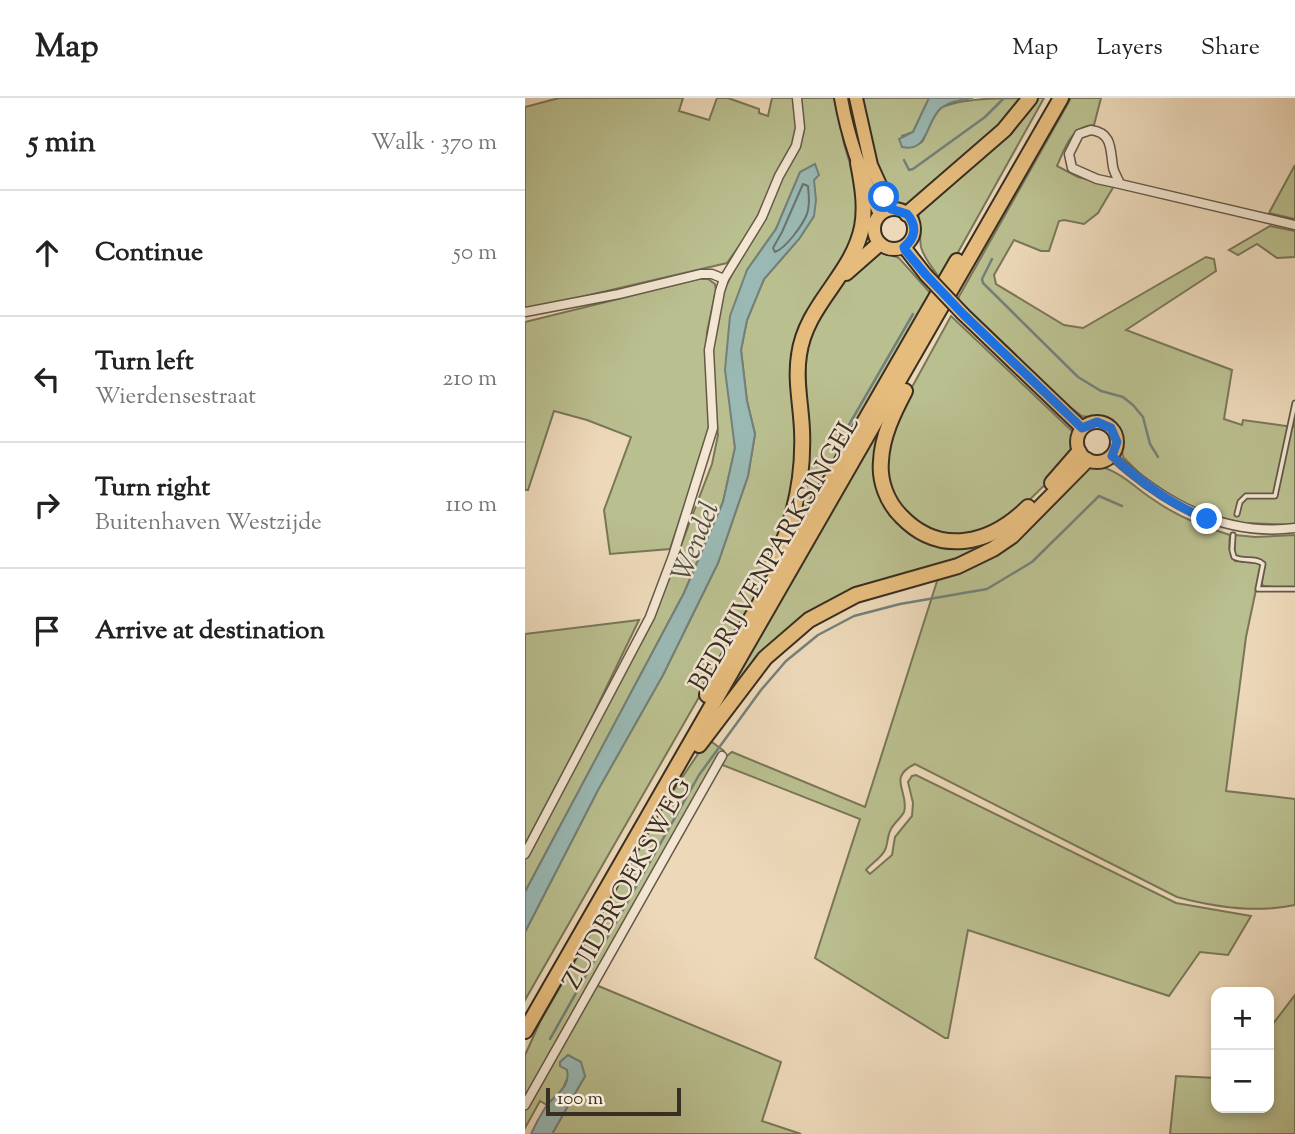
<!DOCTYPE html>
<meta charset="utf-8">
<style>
body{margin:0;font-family:"Sorts Mill Goudy",serif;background:#f2f2f2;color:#222}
.controls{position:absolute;right:21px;bottom:21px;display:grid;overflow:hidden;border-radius:14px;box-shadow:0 4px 10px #0003}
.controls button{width:63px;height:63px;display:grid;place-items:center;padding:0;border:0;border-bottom:2px solid #e0e0e0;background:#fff;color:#222;font:35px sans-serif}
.scale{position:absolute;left:21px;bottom:18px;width:135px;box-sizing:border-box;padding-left:7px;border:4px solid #382e23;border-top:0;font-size:19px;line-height:24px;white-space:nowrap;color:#382e23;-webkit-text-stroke:5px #f3e6d2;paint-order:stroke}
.stop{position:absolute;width:21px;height:21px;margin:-16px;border:5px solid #1a73e8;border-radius:50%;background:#fff}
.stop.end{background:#1a73e8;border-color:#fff;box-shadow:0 2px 7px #0008}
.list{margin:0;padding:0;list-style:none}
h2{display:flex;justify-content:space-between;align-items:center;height:91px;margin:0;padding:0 28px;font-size:30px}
h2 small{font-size:23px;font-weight:400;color:#767676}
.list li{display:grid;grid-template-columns:46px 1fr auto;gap:21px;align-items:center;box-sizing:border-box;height:126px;padding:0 28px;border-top:2px solid #e0e0e0}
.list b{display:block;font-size:26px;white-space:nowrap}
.list p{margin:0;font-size:23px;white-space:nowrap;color:#767676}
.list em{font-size:23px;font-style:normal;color:#767676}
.icon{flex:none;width:38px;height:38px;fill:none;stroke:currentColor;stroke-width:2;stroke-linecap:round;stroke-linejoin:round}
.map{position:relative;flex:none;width:770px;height:1036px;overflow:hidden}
header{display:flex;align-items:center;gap:42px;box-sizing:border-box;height:98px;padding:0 35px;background:#fff;border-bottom:2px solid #e0e0e0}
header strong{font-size:33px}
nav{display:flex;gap:38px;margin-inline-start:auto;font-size:24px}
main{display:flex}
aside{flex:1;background:#fff}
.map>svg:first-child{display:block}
.green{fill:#babf8f;stroke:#797659;stroke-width:2}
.water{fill:#9ab9b4;stroke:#73817a;stroke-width:2}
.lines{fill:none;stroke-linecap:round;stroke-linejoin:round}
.shore{stroke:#69746c;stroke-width:2}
.stream{stroke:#73817a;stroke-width:2.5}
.lane-casing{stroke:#655949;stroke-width:7}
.street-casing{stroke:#655949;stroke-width:11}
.primary-casing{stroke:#382e23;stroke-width:16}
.highway-casing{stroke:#382e23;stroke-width:18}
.lane{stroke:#f3e6d2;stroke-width:3.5}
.street{stroke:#f3e6d2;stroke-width:8}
.primary{stroke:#e6bc7d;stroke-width:12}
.highway{stroke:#e6bc7d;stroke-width:14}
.primary-bridge-casing{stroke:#382e23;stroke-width:16;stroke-linecap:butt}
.primary-bridge{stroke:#e6bc7d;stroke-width:12}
.route{stroke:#1a73e8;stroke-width:9}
.labels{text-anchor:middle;stroke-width:5;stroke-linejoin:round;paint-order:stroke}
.street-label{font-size:26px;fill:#382e23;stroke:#f3e6d2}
.water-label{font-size:28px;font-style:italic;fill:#505147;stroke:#f3e6d2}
</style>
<header>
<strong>Map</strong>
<nav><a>Map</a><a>Layers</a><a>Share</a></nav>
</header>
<main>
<aside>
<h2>5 min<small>Walk · 370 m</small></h2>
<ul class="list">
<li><svg class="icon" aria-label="ahead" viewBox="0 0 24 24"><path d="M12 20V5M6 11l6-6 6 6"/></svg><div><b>Continue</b></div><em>50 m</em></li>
<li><svg class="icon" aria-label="left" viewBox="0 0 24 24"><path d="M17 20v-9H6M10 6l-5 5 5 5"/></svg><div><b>Turn left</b><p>Wierdensestraat</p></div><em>210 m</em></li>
<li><svg class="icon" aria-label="right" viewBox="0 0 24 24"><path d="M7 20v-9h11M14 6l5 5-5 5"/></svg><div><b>Turn right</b><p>Buitenhaven Westzijde</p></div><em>110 m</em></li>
<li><svg class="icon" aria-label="arrive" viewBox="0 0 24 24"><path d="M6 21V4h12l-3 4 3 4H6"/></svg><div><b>Arrive at destination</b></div></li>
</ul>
</aside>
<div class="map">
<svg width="770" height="1036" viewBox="0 0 770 1036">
<rect width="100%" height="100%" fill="#edd9ba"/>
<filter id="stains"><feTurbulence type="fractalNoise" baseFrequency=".00286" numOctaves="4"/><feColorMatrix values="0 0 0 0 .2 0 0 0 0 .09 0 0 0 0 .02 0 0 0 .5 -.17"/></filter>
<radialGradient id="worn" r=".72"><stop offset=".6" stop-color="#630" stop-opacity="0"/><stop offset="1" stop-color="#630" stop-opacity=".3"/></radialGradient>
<!-- green -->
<g class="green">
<path d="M34,0H158L154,13L184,22L192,0H203L234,11V15L243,18L247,0H269L272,30L267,48L225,133L202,165L0,212V9Z"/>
<path d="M275,0H311L319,46L334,95L333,133L317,166L289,201L277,226L271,388L248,461L216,526L0,902V834L73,692L138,577L193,465L223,378L230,336L222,303L216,252L222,222L239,181L274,141L289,118L275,75L251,131L222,172L207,322L210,350L198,404L159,495L0,794V761L128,520L187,366L193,337L186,267L188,235L198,194L277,39L279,30Z"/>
<path d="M334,0H404L388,34L377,38V49H388L397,44C403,34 407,18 416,10C434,0 479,0 501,0L487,20L388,108C380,109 373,110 367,104C350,88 340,25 334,0Z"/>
<path d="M512,0H519L417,183C410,173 399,161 396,149C394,138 397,129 393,116L401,106L487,35Z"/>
<path d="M546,0H576L569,27C546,28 540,50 532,68L553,79L589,88L573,115L559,126L539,122L534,123L524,153H516L489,142L469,177L471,186L539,227L558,230L681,159L689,161L691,173L685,177L601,232L707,272L699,321L717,327L718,322L768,329L770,323V427L719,425L687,418L657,407L622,383L598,359L594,336L590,328L581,322L557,318L530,298L432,202Z"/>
<path d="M770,67V121L744,115Z"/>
<path d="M745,128L770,133V159L752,160L732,146L713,157L704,152Z"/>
<path d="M354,152L374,160L408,198L255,464L281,388L284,359L280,259L287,231L312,190Z"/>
<path d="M174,181H183L190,186L191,192L182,234L181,263L185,332L145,451L85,456L79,412L106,339L62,322L29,313L3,392H0V224Z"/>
<path d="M426,218L548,334V355L540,367L489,417L452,438H412L387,424L365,394L360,365L375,311Z"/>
<path d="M374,296L352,373L396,439L478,434L466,449L288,516L180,630Z"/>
<path d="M572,368C595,372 610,390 629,402C653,419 678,429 705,437C704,447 703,454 710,463L733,465L736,468L721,539L701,693L770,701V807C733,815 689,809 652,799L390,666C361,680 385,694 379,714C376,720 369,725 366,731C362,738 363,746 360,752C357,759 346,766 341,772L345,776L367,757L370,739L387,718L388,705L383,684L387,678L391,677L651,805L726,818L703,857L675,854L644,898L443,832L423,940H420L290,860L335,721L195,666L199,660L207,654L340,709L414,477L434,471L561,369Z"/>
<path d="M710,437L730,439L770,437V491L738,488L736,483L738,465L709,458Z"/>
<path d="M114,522L67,619L0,747V536Z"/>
<path d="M183,641L199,653L0,1002V957L15,924L146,696Z"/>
<path d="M71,887L256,964L237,1023L276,1036H27L60,978L42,972L44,977L35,997L22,1007L15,1003L0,1030V1013Z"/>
<path d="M770,897V1036H645L651,978L691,980V1010H744V931Z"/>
</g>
<!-- water -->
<g class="water">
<path d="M404,0H448C437,2 425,3 416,10C401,22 404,55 377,49L374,41L388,34Z"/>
<path d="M290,66L294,77L289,82L291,102L289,118L274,141L239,181L222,222L216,252L222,303L230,336L223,378L193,465L138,577L73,692L0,834V794L159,495L198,404L210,350L200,272L205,218L222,172L251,131L275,74Z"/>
<path d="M43,957L56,964L60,978L27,1036H6C10,1027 15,1018 20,1010C28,997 46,991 42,972L35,968V964Z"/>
</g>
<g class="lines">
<!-- shore -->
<path class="shore" d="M278,86L283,88C284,97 285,108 282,116C277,128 261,150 250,154L248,150L257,134Z"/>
<!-- stream -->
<g class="stream">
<path d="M379,62L384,72L388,71L460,19L479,0"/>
<path d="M467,161L457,181L458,185L553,279L576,293L598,299L608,307L618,319L625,346L633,359"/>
<path d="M321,332L388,216"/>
<path d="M25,941L174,677L236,592L261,563L293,537L329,518L375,506L462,491L507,464L574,398L597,408"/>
</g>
<!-- lane casing -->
<g class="lane-casing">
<g id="lane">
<path d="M712,416L715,404L721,398H750L770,305"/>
<path d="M708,437L707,452L709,459C718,464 731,459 738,466L733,491H770"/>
</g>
</g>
<!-- street casing -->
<g class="street-casing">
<g id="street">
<path d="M595,86L572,81L547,70L544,56L554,36L566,32C588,35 585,52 588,69C589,75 593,80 595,86L770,127"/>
<path d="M0,214L94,196L176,176H187L199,181"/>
<path d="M587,358C638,404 697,439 770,430"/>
<path d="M0,756L125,519L148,458L188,330L184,252L195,193L199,181L237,119L254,78L271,48L275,30L272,0"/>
<path d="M0,1007L197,658"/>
</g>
</g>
<!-- primary casing -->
<g class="primary-casing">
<g id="primary">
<path d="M316,0C323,41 337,79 355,116"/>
<path d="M331,0L346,67L366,111"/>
<circle cx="369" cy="131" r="20"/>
<path d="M379,149L401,177"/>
<path d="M438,216L557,330"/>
<circle cx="572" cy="344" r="20"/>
</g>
</g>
<!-- highway casing -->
<g class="highway-casing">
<g id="highway">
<path d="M382,116L479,32L505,0"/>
<path d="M321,175L354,146"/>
<path d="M380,293C369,314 357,338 356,363C354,383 362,404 376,418C415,459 466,446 503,409"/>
<path d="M527,385L554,354"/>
<path d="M248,466C269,425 279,379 277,332C276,307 270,282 274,257C281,206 327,178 337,129C341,108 337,86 333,65"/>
<path d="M182,597L432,163"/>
<path d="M174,647L240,560L284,522L331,497L433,468L468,451L487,438L562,362"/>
<path d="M0,933L536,0"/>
</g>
</g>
<!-- lane -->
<use href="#lane" class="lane"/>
<!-- street -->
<use href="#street" class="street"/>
<!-- primary -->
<use href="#primary" class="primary"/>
<!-- highway -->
<use href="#highway" class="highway"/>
<!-- primary-bridge casing -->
<g class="primary-bridge-casing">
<path id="primary-bridge" d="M401,177L438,216"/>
</g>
<!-- primary-bridge -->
<use href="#primary-bridge" class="primary-bridge"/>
</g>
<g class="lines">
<!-- route -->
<path class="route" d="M359,99L366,111L382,116C392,127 391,140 379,149L380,152L401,177L438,216L557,330L572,324L586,330L592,344L587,358C616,384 645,406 682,421"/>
</g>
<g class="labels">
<!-- street labels -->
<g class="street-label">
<text transform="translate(248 455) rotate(-60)" y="9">BEDRIJVENPARKSINGEL</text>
<text transform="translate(101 785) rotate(-61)" y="9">ZUIDBROEKSWEG</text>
</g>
<!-- water labels -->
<g class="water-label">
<text transform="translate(169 443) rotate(-68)" y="10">Wendel</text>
</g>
</g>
<rect width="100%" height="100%" filter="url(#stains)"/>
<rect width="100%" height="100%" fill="url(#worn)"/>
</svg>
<div class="controls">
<button>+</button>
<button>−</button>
</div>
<div class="scale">100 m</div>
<div class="stop" style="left:359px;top:99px"></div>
<div class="stop end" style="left:682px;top:421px"></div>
</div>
</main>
